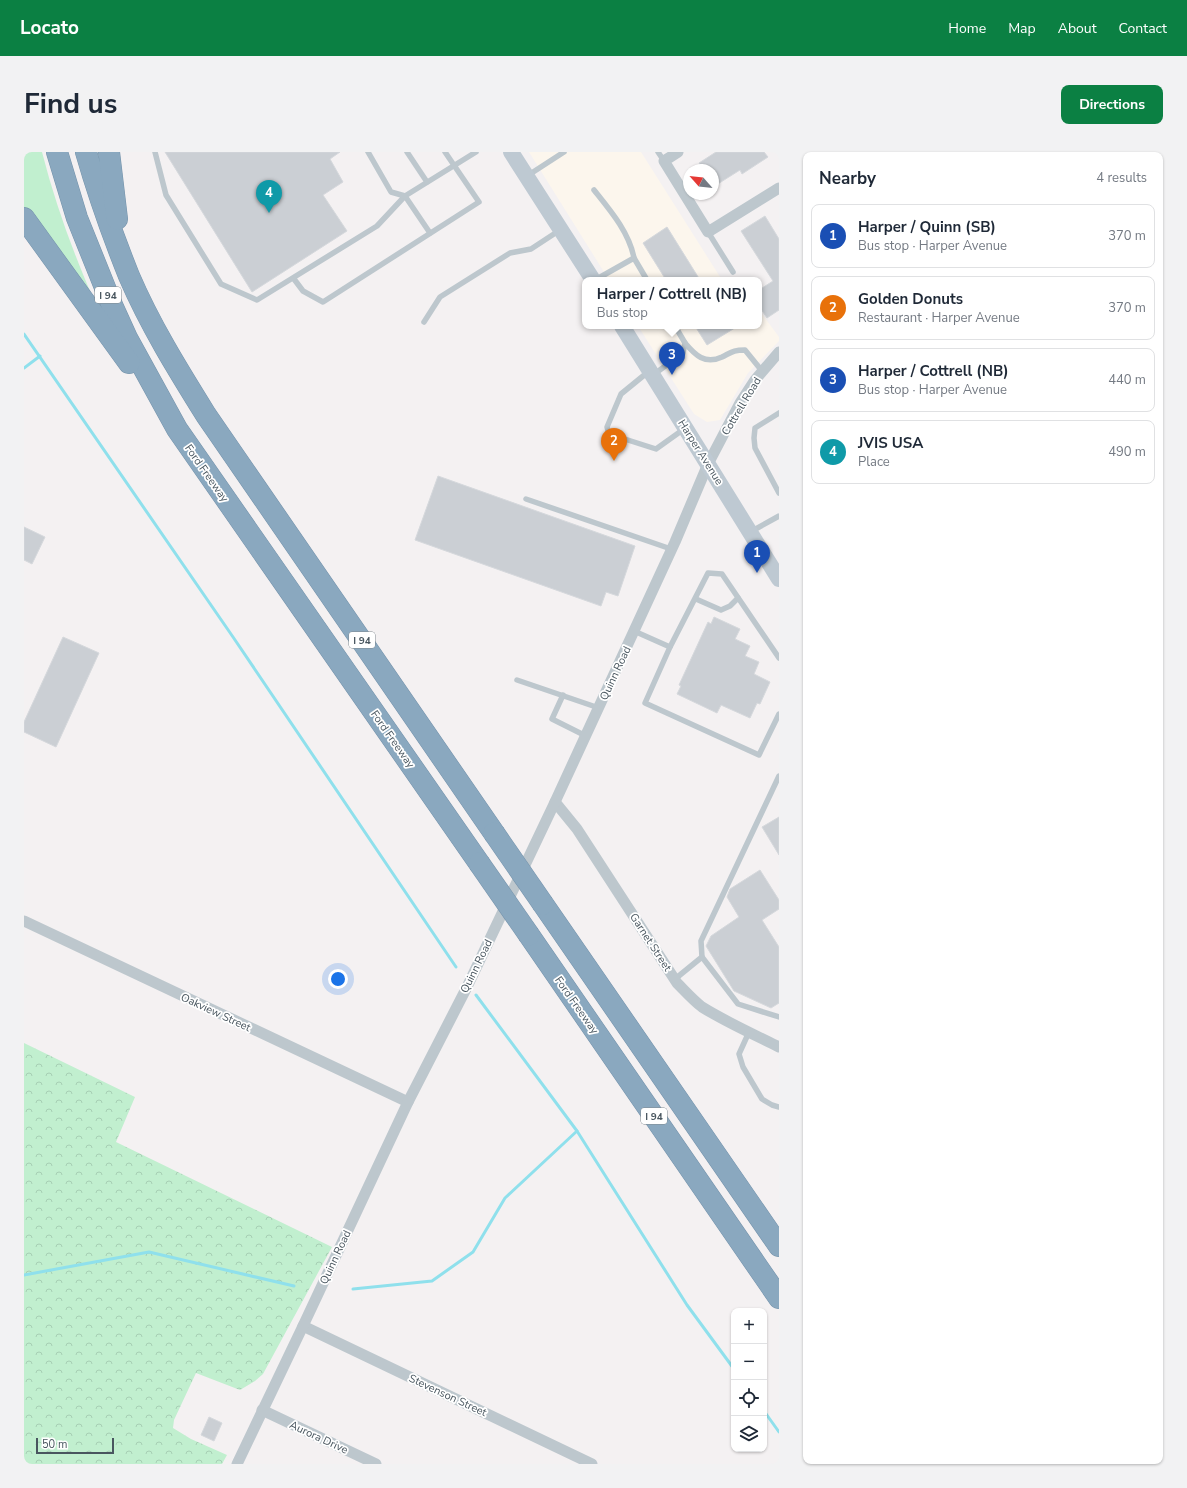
<!DOCTYPE html>
<meta charset="utf-8">
<style>
body{margin:0;font-family:"Nunito Sans",sans-serif;background:#f2f2f3;color:#1f2937}
.controls{position:absolute;right:12px;bottom:12px;display:grid;overflow:hidden;border-radius:8px;box-shadow:0 1px 3px #0004}
.controls button{width:36px;height:36px;display:grid;place-items:center;padding:0;border:0;border-bottom:1px solid #e0e1e3;background:#fff;color:#1f2937;font:20px sans-serif}
.compass{position:absolute;left:659px;top:12px;width:36px;height:36px;border-radius:50%;background:#fff;box-shadow:0 1px 3px #0004;rotate:297deg}
.scale{position:absolute;left:12px;bottom:10px;width:78px;box-sizing:border-box;padding-left:4px;border:2px solid #49565f;border-top:0;font-size:11px;line-height:14px;white-space:nowrap;color:#49565f;-webkit-text-stroke:3px #fff;paint-order:stroke}
.you{position:absolute;left:314px;top:827px;width:14px;height:14px;margin:-10px;border:3px solid #fff;border-radius:50%;background:#1a73e8;box-shadow:0 0 0 6px #1a73e833}
.badge{display:grid;place-items:center;width:26px;height:26px;border-radius:50%;background:#0b8043;color:#fff;font-size:13px;font-weight:700}
.pin{position:absolute;translate:-50% -33px;filter:drop-shadow(0 1px 2px #0008)}
.pin::after{content:'';position:absolute;top:21px;width:14px;height:12px;background:inherit;clip-path:polygon(0 0,100% 0,50% 100%)}
.popup{position:absolute;left:558px;top:125px;width:180px;height:52px;box-sizing:border-box;display:grid;place-content:center;border-radius:8px;background:#fff;filter:drop-shadow(0 1px 3px #0005);font-size:13px;white-space:nowrap;color:#747a83}
.popup b{font-size:15px;color:#1f2937}
.popup::after{content:'';position:absolute;left:50%;top:100%;margin-left:-8px;border:8px solid transparent;border-top-color:#fff}
.list{margin:0;padding:0;list-style:none}
h2{display:flex;justify-content:space-between;align-items:center;height:52px;margin:0;padding:0 16px;font-size:17px}
h2 small{font-size:13px;font-weight:400;color:#747a83}
.list li{display:grid;grid-template-columns:26px 1fr auto;gap:12px;align-items:center;box-sizing:border-box;height:64px;margin:0 8px 8px;padding:0 8px;border:1px solid #e0e1e3;border-radius:8px}
.list b{display:block;font-size:15px;white-space:nowrap}
.list p{margin:0;font-size:13px;white-space:nowrap;color:#747a83}
.list em{font-size:13px;font-style:normal;color:#747a83}
.icon{flex:none;width:22px;height:22px;fill:none;stroke:currentColor;stroke-width:2;stroke-linecap:round;stroke-linejoin:round}
.map{position:relative;flex:none;width:755px;height:1312px;overflow:hidden;border-radius:8px}
header{display:flex;align-items:center;gap:24px;box-sizing:border-box;height:56px;padding:0 20px;background:#0b8043;color:#fff}
header strong{font-size:19px}
nav{display:flex;gap:22px;margin-inline-start:auto;font-size:14px}
.intro{display:flex;align-items:center;justify-content:space-between;box-sizing:border-box;height:96px;padding:0 24px}
h1{margin:0;font-size:28px}
.button{padding:10px 18px;border-radius:8px;background:#0b8043;color:#fff;font-size:14px;font-weight:700}
main{display:flex;gap:24px;padding:0 24px}
aside{flex:1;background:#fff;border-radius:8px;box-shadow:0 1px 3px #0004}
.map>svg:first-child{display:block}
.commercial{fill:#fcf6ed}
.grass{fill:#c1efcf}
.forest{fill:url(#forest-crowns)}
.lines{fill:none;stroke-linecap:round;stroke-linejoin:round}
.stream{stroke:#8fe0ec;stroke-width:3}
.building{fill:#cbcfd4;stroke:#d5d8dc}
.motorway-casing{stroke:#7593ab;stroke-width:22}
.service{stroke:#bdc7cd;stroke-width:5.5}
.minor{stroke:#bdc7cd;stroke-width:11}
.secondary{stroke:#bec9d2;stroke-width:16}
.motorway{stroke:#8aa8bf;stroke-width:21}
.motorway-bridge-casing{stroke:#7593ab;stroke-width:22;stroke-linecap:butt}
.motorway-bridge{stroke:#8aa8bf;stroke-width:21}
.labels{text-anchor:middle;stroke-width:3.5;stroke-linejoin:round;paint-order:stroke}
.shield{fill:#fff;stroke:#80898f;stroke-width:1}
.shield-label{font-size:10px;font-weight:bold;fill:#49565f}
.street-label{font-size:11px;fill:#49565f;stroke:#fff}
</style>
<header>
<strong>Locato</strong>
<nav><a>Home</a><a>Map</a><a>About</a><a>Contact</a></nav>
</header>
<div class="intro"><h1>Find us</h1><a class="button">Directions</a></div>
<main>
<div class="map">
<svg width="755" height="1312" viewBox="0 0 755 1312">
<defs>
<pattern id="forest-crowns" width="20" height="18" patternUnits="userSpaceOnUse"><rect width="20" height="18" fill="#c1efcf"/><path d="M2 6a3 3 0 1 1 6 0M12 15a3 3 0 1 1 6 0" fill="none" stroke="#a7cfb4"/></pattern>
</defs>
<rect width="100%" height="100%" fill="#f4f1f2"/>
<!-- commercial -->
<g class="commercial">
<path d="M505,0H617L698,128H585Z"/>
<path d="M735,158L755,185V189L724,221L696,268L683,270L670,262L614,174H735Z"/>
</g>
<!-- grass -->
<path class="grass" d="M0,0H18C32,55 52,108 75,160L0,57Z"/>
<!-- forest -->
<path class="forest" d="M0,891L111,945L92,990L308,1095L239,1222L231,1229L216,1238L172,1221L150,1268L149,1276L167,1287L203,1303L198,1312H0Z"/>
<g class="lines">
<!-- stream -->
<g class="stream">
<path d="M0,182L209,485L432,815"/>
<path d="M0,216L16,204"/>
<path d="M452,843L553,979L663,1153L710,1217"/>
<path d="M0,1123L125,1100L270,1134"/>
<path d="M329,1137L408,1129L449,1100L481,1046L553,979"/>
<path d="M740,1259L755,1280"/>
</g>
</g>
<!-- building -->
<g class="building">
<path d="M141,0H316L306,7L319,30L299,43L323,79L228,140Z"/>
<path d="M692,0H740L744,5L718,22L716,18L689,35V18H680L675,11Z"/>
<path d="M741,64L755,87V158L743,166L735,154V138L749,129L717,79Z"/>
<path d="M643,75L676,128H642L619,91Z"/>
<path d="M671,174H714L683,193Z"/>
<path d="M414,324L611,394L594,444L582,440L577,454L391,388Z"/>
<path d="M0,375L21,385L8,412L0,408Z"/>
<path d="M690,465L716,477L711,487L726,494L721,504L735,510L730,522L746,530L736,552L733,551L726,566L697,553L693,561L653,542L657,534L655,533L684,470L687,472Z"/>
<path d="M39,485L75,501L32,595L0,580V570Z"/>
<path d="M755,665V703L738,675Z"/>
<path d="M736,718L755,748V757L738,768L755,795V851L747,856L710,839L682,794L687,784L715,765L703,745L706,737Z"/>
<path d="M185,1265L198,1271L190,1289L177,1283Z"/>
</g>
<g class="lines">
<!-- motorway casing -->
<g class="motorway-casing">
<g id="motorway">
<path d="M33,0L53,66L88,153L103,186L153,277L455,711"/>
<path d="M62,0C74,42 89,84 105,124C126,173 154,218 182,263L470,681"/>
<path d="M85,0L93,67"/>
<path d="M0,66L105,211"/>
<path d="M519,752L755,1094"/>
<path d="M505,783L755,1146"/>
</g>
</g>
<!-- service -->
<g class="service">
<path d="M131,0L142,43L197,132L233,148L353,74L381,44L452,0"/>
<path d="M344,0L367,40L381,44L406,81"/>
<path d="M383,0L403,30"/>
<path d="M634,0L640,9"/>
<path d="M503,24L540,0"/>
<path d="M570,38C586,58 605,80 610,106"/>
<path d="M684,80L709,120"/>
<path d="M270,127L279,139L299,150L455,50L421,0"/>
<path d="M571,128L610,106L623,128"/>
<path d="M400,170L416,145L486,101L507,97L536,78"/>
<path d="M661,191C671,203 681,213 698,205C708,200 709,198 721,198L738,219"/>
<path d="M624,220L597,242L583,275L585,282L632,297L660,277"/>
<path d="M629,223L659,201L661,191L651,174"/>
<path d="M755,261L731,276L730,286L731,296L755,341"/>
<path d="M502,347L647,397"/>
<path d="M728,379L755,364"/>
<path d="M672,447L697,458L706,454L714,446"/>
<path d="M610,479L646,495"/>
<path d="M755,506L698,422L684,421L646,495L621,551L735,603L755,562"/>
<path d="M493,528L575,556"/>
<path d="M539,543L528,567L562,584"/>
<path d="M678,805L714,852L755,865"/>
<path d="M651,827L678,805L677,789L755,624"/>
<path d="M725,880L715,902L719,915L738,947L748,953L755,955"/>
</g>
<!-- minor -->
<g class="minor">
<path d="M654,0L640,9L684,80L755,36"/>
<path d="M531,650L553,677L653,831C661,839 669,848 678,855C702,870 729,882 755,895"/>
<path d="M0,769L384,950"/>
<path d="M279,1174L568,1312"/>
<path d="M238,1258L352,1312"/>
<path d="M213,1312L279,1174L384,950L443,835L531,650L651,390L684,312L716,251L731,228L755,200"/>
</g>
<!-- secondary -->
<g class="secondary">
<path d="M487,0L569,128"/>
<path d="M598,174L755,427"/>
</g>
<!-- motorway -->
<use href="#motorway" class="motorway"/>
<!-- motorway-bridge casing -->
<g class="motorway-bridge-casing">
<g id="motorway-bridge">
<path d="M470,681L519,752"/>
<path d="M455,711L505,783"/>
</g>
</g>
<!-- motorway-bridge -->
<use href="#motorway-bridge" class="motorway-bridge"/>
</g>
<g class="labels">
<!-- shield labels -->
<g class="shield">
<rect x="71" y="135" width="26" height="16" rx="3"/>
<rect x="325" y="480" width="26" height="16" rx="3"/>
<rect x="617" y="956" width="26" height="16" rx="3"/>
</g>
<g class="shield-label">
<text x="84" y="147">I 94</text>
<text x="338" y="492">I 94</text>
<text x="630" y="968">I 94</text>
</g>
<!-- street labels -->
<g class="street-label">
<text transform="translate(717 254) rotate(-59)" y="4">Cottrell Road</text>
<text transform="translate(677 300) rotate(58)" y="4">Harper Avenue</text>
<text transform="translate(183 321) rotate(55)" y="4">Ford Freeway</text>
<text transform="translate(591 521) rotate(-65)" y="4">Quinn Road</text>
<text transform="translate(369 587) rotate(55)" y="4">Ford Freeway</text>
<text transform="translate(627 790) rotate(57)" y="4">Garnet Street</text>
<text transform="translate(452 814) rotate(-64)" y="4">Quinn Road</text>
<text transform="translate(553 853) rotate(55)" y="4">Ford Freeway</text>
<text transform="translate(192 860) rotate(25)" y="4">Oakview Street</text>
<text transform="translate(311 1105) rotate(-65)" y="4">Quinn Road</text>
<text transform="translate(424 1243) rotate(25)" y="4">Stevenson Street</text>
<text transform="translate(295 1285) rotate(25)" y="4">Aurora Drive</text>
</g>
</g>
</svg>
<div class="controls">
<button>+</button>
<button>−</button>
<button><svg class="icon" aria-label="locate" viewBox="0 0 24 24"><circle cx="12" cy="12" r="6"/><path d="M12 2v4M12 18v4M2 12h4M18 12h4"/></svg></button>
<button><svg class="icon" aria-label="layers" viewBox="0 0 24 24"><path d="M12 4l9 5-9 5-9-5zM3 14l9 5 9-5"/></svg></button>
</div>
<svg class="compass" viewBox="-18 -18 36 36"><path d="M0-13l5 13h-10z" fill="#e53935"/><path d="M0 13l5-13h-10z" fill="#747a83"/></svg>
<div class="scale">50 m</div>
<div class="you"></div>
<div class="pin badge" style="left:733px;top:421px;background:#1a4fb4">1</div>
<div class="pin badge" style="left:590px;top:309px;background:#e8710a">2</div>
<div class="pin badge" style="left:648px;top:223px;background:#1a4fb4">3</div>
<div class="popup"><b>Harper / Cottrell (NB)</b>Bus stop</div>
<div class="pin badge" style="left:245px;top:61px;background:#0f9aa8">4</div>
</div>
<aside>
<h2>Nearby<small>4 results</small></h2>
<ul class="list">
<li><span class="badge" style="background:#1a4fb4">1</span><div><b>Harper / Quinn (SB)</b><p>Bus stop · Harper Avenue</p></div><em>370 m</em></li>
<li><span class="badge" style="background:#e8710a">2</span><div><b>Golden Donuts</b><p>Restaurant · Harper Avenue</p></div><em>370 m</em></li>
<li><span class="badge" style="background:#1a4fb4">3</span><div><b>Harper / Cottrell (NB)</b><p>Bus stop · Harper Avenue</p></div><em>440 m</em></li>
<li><span class="badge" style="background:#0f9aa8">4</span><div><b>JVIS USA</b><p>Place</p></div><em>490 m</em></li>
</ul>
</aside>
</main>
